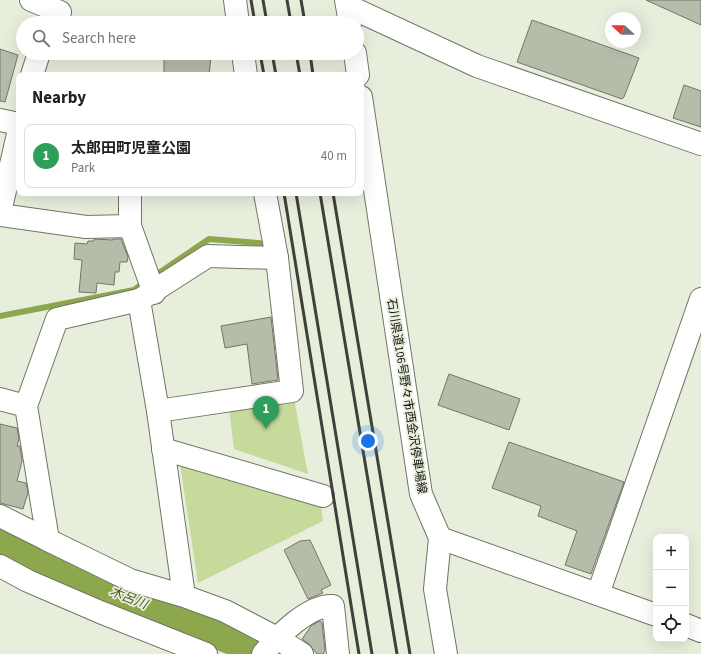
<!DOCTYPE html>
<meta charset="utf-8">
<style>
body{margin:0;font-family:"Source Sans 3","Noto Sans JP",sans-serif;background:#f2f2f2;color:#202124}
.controls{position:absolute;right:12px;bottom:12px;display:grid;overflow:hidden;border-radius:8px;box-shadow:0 4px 16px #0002}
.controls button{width:36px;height:36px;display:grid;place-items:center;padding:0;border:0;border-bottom:1px solid #e0e0e0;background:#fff;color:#202124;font:20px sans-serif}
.compass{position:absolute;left:605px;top:12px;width:36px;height:36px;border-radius:50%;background:#fff;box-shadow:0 4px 16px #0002;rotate:292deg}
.you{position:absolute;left:368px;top:441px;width:14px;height:14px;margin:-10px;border:3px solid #fff;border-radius:50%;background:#1a73e8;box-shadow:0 0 0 6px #1a73e833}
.badge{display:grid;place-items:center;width:26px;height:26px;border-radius:50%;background:#8850c7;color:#fff;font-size:13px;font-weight:700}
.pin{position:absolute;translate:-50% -33px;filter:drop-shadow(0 1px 2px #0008)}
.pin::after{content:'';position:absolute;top:21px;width:14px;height:12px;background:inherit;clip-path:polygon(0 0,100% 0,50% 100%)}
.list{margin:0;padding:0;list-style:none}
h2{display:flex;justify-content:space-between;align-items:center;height:52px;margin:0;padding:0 16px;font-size:17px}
h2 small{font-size:13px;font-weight:400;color:#757577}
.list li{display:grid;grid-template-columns:26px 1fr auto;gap:12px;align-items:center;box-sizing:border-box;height:64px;margin:0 8px 8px;padding:0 8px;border:1px solid #e0e0e0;border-radius:8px}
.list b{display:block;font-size:15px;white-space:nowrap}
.list p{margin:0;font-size:13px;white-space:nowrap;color:#757577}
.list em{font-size:13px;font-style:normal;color:#757577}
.icon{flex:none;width:22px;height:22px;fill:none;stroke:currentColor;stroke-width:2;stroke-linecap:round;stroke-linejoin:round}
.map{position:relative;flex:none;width:701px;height:654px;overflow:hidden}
.search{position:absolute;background:#fff;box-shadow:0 4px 16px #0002;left:16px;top:16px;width:348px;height:44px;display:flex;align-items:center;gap:10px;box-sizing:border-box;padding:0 14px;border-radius:22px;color:#757577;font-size:15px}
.panel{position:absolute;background:#fff;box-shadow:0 4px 16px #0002;left:16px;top:72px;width:348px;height:124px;border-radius:8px}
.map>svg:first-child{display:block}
.green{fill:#c6da9c}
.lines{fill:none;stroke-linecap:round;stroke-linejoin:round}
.stream{stroke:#8da74d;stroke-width:6}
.river{stroke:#8da74d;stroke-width:35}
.building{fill:#b6bcaa;stroke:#717666}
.minor-casing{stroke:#707665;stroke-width:24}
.secondary-casing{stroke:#707665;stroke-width:24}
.minor{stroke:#fff;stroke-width:22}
.secondary{stroke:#fff;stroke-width:22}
.rail{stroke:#3e4139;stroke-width:3}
.labels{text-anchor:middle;stroke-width:3.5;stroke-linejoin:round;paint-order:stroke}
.street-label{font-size:12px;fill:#161812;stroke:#e8eedc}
.water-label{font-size:13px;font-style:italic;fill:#4a5a1a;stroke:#e8eedc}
</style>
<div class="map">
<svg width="701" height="654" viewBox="0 0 701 654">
<rect width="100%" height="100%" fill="#e8eedc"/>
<!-- green -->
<g class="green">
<path d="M294,399L308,474L234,449L229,408Z"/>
<path d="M179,458L321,503L323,521L198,583Z"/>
</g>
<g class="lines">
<!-- stream -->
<g class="stream">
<path d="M153,277L209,239L270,244"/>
<path d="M0,316L134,290L145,282"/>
</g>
<!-- river -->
<path class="river" d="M0,541L37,561L234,638L257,654"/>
</g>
<!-- building -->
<g class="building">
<path d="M646,0H701V25Z"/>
<path d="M532,20L639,58L624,97L622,99L517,62Z"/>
<path d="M0,49L18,55L5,102L0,101Z"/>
<path d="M187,53H202V56H211L209,75H164V56H187Z"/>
<path d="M684,85L701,91V127L673,118Z"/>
<path d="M94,239L113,240V239H121L128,257L127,262H120L119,272H115L114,285L97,283L96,293L79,292L82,260L74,259L75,243L87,244L88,241H94Z"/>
<path d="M271,317L278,380L252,384L247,344L225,348L221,326Z"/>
<path d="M449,374L520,399L509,430L438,405Z"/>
<path d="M0,424L17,428L19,439L17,446H20L22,461L17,481L26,483L28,492L23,509L0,503Z"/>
<path d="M509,442L624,482L591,574L565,565L577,531L538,516L541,506L492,488Z"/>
<path d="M310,540L331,585L321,590L323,593L308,599L284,550L300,541Z"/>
<path d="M320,621L322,623L325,651L323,654H317L309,644L302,639L312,625Z"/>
</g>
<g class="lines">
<!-- minor casing -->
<g class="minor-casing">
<g id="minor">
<path d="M31,0L60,12"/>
<path d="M235,0L238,23"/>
<path d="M348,6L477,66L701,144"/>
<path d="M243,53L246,75"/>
<path d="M32,75L39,53"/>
<path d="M0,120L19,124"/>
<path d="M130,193V226"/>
<path d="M0,212L19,130"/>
<path d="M0,215L86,227L130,226L154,293"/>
<path d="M141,299L208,256L277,258"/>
<path d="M0,399L26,406"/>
<path d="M158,411L292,391L277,258L265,193"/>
<path d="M163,449L323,496"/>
<path d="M0,516L48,540"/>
<path d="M440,538L435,589L446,654"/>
<path d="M0,566L28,581L100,612L206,654"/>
<path d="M598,594L701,299"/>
<path d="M184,596L158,411L139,300L57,319L26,406L48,540L130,580L184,596L225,611L277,638L302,654"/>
<path d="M263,654C278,636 309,604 333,606L338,654"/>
</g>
</g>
<!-- secondary casing -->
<g class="secondary-casing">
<g id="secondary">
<path d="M346,0L350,23"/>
<path d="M355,53L358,75"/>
<path d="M361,97L421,494L440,538L656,615"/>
<path d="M686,625L701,631"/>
</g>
</g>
<!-- minor -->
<use href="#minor" class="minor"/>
<!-- secondary -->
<use href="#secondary" class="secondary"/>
<!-- rail -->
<g class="rail">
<path d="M251,0L255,23"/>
<path d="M263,0L267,23"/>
<path d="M287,0L291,23"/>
<path d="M301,0L305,23"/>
<path d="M260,53L264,75"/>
<path d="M272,53L276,75"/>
<path d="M296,53L300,75"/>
<path d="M310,53L313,75"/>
<path d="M284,193L359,654"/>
<path d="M296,193L372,654"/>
<path d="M320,193L397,654"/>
<path d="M333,193L410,654"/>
</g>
</g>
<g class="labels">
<!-- street labels -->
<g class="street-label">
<text transform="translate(407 396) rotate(81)" y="4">石川県道106号野々市西金沢停車場線</text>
</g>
<!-- water labels -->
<g class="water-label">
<text transform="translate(129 597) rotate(22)" y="5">木呂川</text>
</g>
</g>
</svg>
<div class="controls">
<button>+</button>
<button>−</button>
<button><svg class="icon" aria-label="locate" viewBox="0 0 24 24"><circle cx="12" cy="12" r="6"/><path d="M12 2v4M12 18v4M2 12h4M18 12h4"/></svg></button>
</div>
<svg class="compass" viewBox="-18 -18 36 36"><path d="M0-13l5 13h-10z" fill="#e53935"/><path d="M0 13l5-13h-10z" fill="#757577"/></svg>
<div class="you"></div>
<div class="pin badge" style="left:266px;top:429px;background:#2e9e5b">1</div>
<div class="search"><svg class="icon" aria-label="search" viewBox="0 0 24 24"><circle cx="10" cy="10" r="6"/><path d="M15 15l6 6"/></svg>Search here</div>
<section class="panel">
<h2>Nearby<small></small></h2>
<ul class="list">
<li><span class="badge" style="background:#2e9e5b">1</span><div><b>太郎田町児童公園</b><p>Park</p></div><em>40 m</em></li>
</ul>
</section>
</div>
